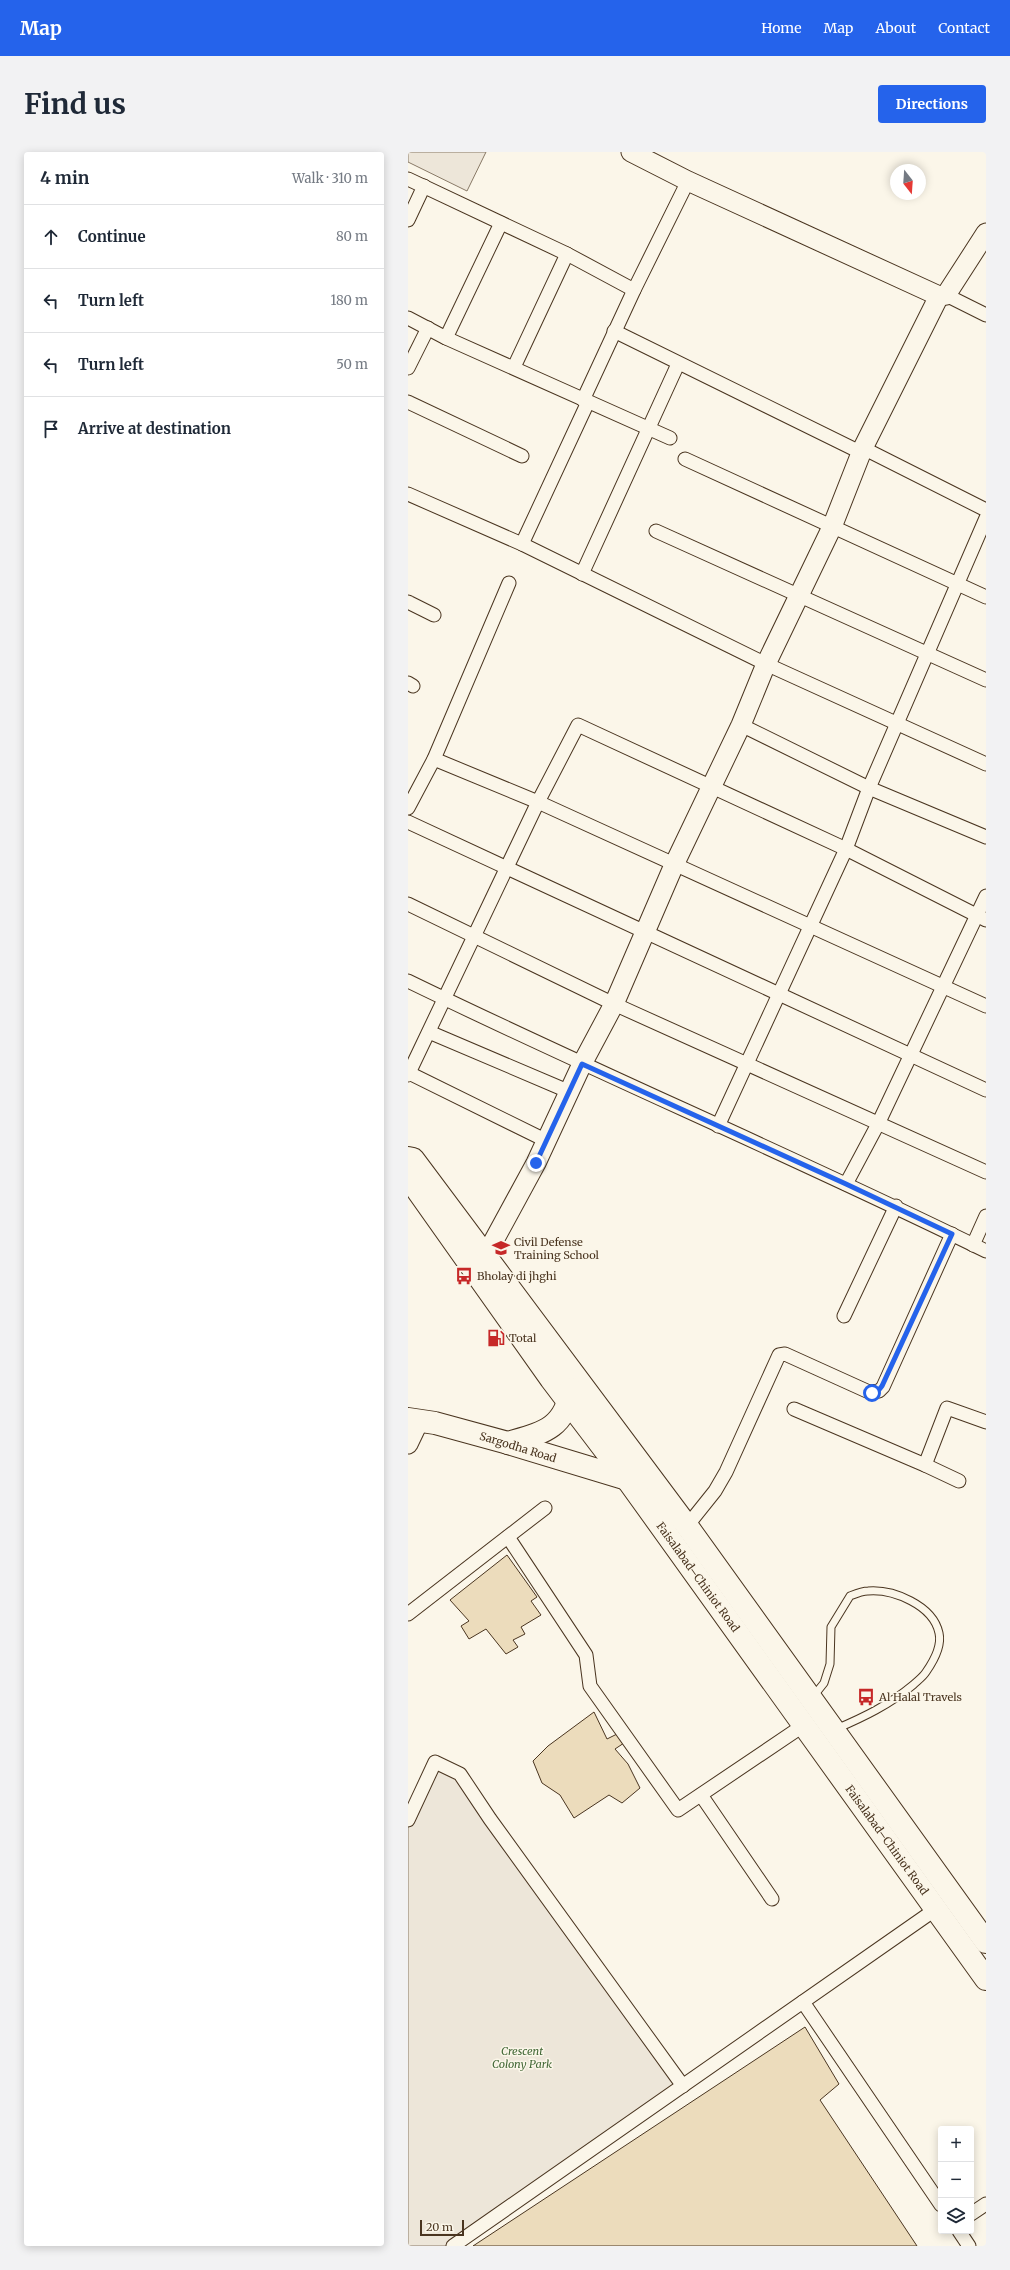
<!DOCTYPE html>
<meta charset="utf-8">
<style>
body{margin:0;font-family:Merriweather,serif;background:#f2f2f3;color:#1f2937}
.controls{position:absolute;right:12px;bottom:12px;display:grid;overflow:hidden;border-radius:4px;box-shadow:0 2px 10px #0003}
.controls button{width:36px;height:36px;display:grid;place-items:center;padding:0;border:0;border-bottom:1px solid #e0e1e3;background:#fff;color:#1f2937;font:20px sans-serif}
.compass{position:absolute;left:482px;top:12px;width:36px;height:36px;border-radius:50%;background:#fff;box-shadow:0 2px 10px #0003;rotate:163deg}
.scale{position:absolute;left:12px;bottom:10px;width:44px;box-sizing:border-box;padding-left:4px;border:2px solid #4a3520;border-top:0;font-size:11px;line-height:14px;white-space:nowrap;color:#4a3520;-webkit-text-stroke:3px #fbf6e9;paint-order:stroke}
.stop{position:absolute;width:12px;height:12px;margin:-9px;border:3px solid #2563eb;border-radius:50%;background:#fff}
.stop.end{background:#2563eb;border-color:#fff;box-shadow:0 1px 4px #0008}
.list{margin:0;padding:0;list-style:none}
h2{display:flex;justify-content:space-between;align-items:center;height:52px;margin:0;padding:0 16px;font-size:17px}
h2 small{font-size:13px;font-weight:400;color:#747a83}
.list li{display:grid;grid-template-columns:26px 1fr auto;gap:12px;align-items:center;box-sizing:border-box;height:64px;padding:0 16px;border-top:1px solid #e0e1e3}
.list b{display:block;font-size:15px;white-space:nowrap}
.list em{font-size:13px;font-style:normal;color:#747a83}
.icon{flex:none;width:22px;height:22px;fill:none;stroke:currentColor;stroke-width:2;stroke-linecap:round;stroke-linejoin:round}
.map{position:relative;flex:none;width:578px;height:2094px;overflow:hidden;border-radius:4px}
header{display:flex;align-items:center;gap:24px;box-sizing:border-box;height:56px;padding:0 20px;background:#2563eb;color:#fff}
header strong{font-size:19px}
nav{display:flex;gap:22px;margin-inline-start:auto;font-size:14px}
.intro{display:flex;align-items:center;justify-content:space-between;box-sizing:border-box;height:96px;padding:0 24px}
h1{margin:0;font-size:28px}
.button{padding:10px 18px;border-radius:4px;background:#2563eb;color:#fff;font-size:14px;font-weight:700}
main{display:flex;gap:24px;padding:0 24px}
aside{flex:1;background:#fff;border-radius:4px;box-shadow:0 2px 10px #0003}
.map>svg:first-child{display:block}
.green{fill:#ede6d9;stroke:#887966}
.building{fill:#ecdcbc;stroke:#4a3520}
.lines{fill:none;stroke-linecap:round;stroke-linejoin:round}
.lane-casing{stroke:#4a3520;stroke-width:9}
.street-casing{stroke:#4a3520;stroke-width:15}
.secondary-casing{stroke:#4a3520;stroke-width:21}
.highway-casing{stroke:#4a3520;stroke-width:24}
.lane{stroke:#fbf6e9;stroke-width:7}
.street{stroke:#fbf6e9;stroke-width:13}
.secondary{stroke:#fbf6e9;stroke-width:19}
.highway{stroke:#fbf6e9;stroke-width:22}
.route{stroke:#2563eb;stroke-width:5}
.labels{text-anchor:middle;stroke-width:3;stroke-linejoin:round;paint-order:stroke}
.poi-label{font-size:11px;fill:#4a3520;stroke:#fbf6e9;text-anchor:start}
.street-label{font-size:11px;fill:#4a3520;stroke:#fbf6e9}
.park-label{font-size:11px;font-style:italic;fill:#436837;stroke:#fbf6e9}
</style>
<header>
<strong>Map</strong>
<nav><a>Home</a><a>Map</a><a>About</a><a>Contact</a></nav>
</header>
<div class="intro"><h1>Find us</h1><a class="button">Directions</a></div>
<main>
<aside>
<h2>4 min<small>Walk · 310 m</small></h2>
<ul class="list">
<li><svg class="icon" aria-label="ahead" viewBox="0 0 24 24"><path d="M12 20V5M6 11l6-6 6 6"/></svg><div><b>Continue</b></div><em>80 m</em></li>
<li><svg class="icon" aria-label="left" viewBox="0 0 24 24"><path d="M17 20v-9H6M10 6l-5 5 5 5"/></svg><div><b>Turn left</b></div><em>180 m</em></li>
<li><svg class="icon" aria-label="left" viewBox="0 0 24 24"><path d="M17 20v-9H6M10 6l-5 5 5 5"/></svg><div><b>Turn left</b></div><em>50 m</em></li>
<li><svg class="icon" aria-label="arrive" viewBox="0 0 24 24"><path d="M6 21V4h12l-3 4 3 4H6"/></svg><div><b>Arrive at destination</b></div></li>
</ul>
</aside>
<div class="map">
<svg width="578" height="2094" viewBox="0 0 578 2094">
<rect width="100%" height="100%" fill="#fbf6e9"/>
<!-- green -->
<g class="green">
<path d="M0,0H78L59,39L0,10Z"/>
<path d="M27,1611L52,1622L275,1934L45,2094H0V1669Z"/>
</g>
<!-- building -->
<g class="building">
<path d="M99,1403L129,1445L123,1449L133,1463L113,1475L117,1482L105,1488L110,1495L98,1502L78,1477L61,1487L53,1474L61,1469L42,1448Z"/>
<path d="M186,1560L199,1587L209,1582L216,1591L207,1597L220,1612L232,1636L214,1651L201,1643L166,1666L152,1643L134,1631L125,1609L140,1594Z"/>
<path d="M397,1875L431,1932L412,1948L509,2094H65Z"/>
</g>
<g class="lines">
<!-- lane casing -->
<g class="lane-casing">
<path id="lane" d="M404,1546L416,1531L422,1512L423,1475L442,1444C447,1442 454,1439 460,1439C485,1437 525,1453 531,1481C534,1494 525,1510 518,1520C515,1525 509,1529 505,1533C481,1553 456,1565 428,1577"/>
</g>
<!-- street casing -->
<g class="street-casing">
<g id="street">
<path d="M0,27L159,102L226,138"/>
<path d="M0,68L16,34"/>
<path d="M538,143L578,163"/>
<path d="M0,166L38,186L262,286"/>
<path d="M206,179L454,301"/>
<path d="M38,186L93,71"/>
<path d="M106,215L159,102"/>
<path d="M0,216L20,176"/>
<path d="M175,248L226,138L280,29"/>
<path d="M0,250L114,304"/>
<path d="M455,296L578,358"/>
<path d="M277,307L578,445"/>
<path d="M0,342L114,392L358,512L578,612"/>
<path d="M248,379L578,528"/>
<path d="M114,392L180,250"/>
<path d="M174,422L270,212"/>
<path d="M0,450L26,463"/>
<path d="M0,531L5,534"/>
<path d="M333,573L461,636L578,685"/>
<path d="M26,607L130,650L578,854"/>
<path d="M0,656L26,607L101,431"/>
<path d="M0,670L578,938"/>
<path d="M0,752L206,852L578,1020"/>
<path d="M0,829C191,922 387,1005 578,1099"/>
<path d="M21,880L162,940"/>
<path d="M1,921L139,989"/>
<path d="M0,923L130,650L170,573L438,697L578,768"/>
<path d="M310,974L438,697L461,636L578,366"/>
<path d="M438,1032L470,972L578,744"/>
<path d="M565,1093L578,1064"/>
<path d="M436,1164L488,1054"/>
<path d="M386,1257L517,1313L539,1256L578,1270"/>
<path d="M517,1313L551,1329"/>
<path d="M279,1374L307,1339L318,1320L371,1203L377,1202L461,1240L471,1239L475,1235L544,1082"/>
<path d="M100,1385L178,1503L182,1534L270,1658L396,1573"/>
<path d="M0,1462L137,1356"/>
<path d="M293,1643L364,1747"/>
<path d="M0,1668L27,1610L52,1622L82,1667L275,1934"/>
<path d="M395,1850L533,2053"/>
<path d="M563,2062L578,2052"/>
<path d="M551,2079L561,2094"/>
<path d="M45,2094L528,1757"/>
</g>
</g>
<!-- secondary casing -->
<g class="secondary-casing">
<g id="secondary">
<path d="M223,0L280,29L531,144L538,143L578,81"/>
<path d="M78,1103L128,1011L174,912L206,852L266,713L333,573L358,512L424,375L455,296L531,144"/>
<path d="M0,1292L11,1269"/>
</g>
</g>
<!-- highway casing -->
<g class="highway-casing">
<g id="highway">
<path d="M0,1006L5,1007L279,1374L578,1790"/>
<path d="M0,1025L143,1227L219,1327L578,1827"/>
<path d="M0,1267L27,1271L100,1291L219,1327"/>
<path d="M100,1291C134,1281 157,1277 163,1237"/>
</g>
</g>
<!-- lane -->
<use href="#lane" class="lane"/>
<!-- street -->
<use href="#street" class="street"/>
<!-- secondary -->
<use href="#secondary" class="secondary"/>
<!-- highway -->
<use href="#highway" class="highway"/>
</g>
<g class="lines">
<!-- route -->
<path class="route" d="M128,1011L174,912L438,1032L544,1082L474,1234L470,1239L464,1241"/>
</g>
<!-- icons -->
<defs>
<g id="school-bare" transform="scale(1.38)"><path d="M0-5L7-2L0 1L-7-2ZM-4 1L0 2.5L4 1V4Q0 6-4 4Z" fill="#c62828" stroke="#fbf6e9" stroke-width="2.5" paint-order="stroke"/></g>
<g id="bus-bare" transform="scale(1.38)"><path d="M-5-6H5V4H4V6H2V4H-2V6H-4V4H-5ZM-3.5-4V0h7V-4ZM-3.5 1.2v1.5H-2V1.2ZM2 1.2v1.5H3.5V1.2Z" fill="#c62828" stroke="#fbf6e9" stroke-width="2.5" paint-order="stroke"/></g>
<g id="fuel-bare" transform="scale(1.38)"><path d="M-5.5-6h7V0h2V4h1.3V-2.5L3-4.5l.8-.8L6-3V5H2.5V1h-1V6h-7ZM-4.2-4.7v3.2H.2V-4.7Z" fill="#c62828" stroke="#fbf6e9" stroke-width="2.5" paint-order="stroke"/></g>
</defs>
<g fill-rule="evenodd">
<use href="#school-bare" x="93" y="1096"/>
<use href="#bus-bare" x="56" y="1124"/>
<use href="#fuel-bare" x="88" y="1186"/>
<use href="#bus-bare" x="458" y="1545"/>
</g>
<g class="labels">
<!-- poi labels -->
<g class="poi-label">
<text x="106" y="1094">Civil Defense<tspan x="106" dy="13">Training School</tspan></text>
<text x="69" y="1128">Bholay di jhghi</text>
<text x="101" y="1190">Total</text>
<text x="471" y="1549">Al Halal Travels</text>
</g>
<!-- street labels -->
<g class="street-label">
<text transform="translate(110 1295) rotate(17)" y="4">Sargodha Road</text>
<text transform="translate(290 1425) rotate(54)" y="4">Faisalabad–Chiniot Road</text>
<text transform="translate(479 1688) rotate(54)" y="4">Faisalabad–Chiniot Road</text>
</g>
<!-- park labels -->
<g class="park-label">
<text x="114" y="1903">Crescent<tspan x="114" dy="13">Colony Park</tspan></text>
</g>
</g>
</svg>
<div class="controls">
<button>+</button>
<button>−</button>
<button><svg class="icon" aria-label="layers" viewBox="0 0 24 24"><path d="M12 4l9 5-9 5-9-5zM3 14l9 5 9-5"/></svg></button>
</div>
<svg class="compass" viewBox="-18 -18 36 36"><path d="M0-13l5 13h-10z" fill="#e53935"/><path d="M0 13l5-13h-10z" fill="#747a83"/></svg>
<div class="scale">20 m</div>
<div class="stop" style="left:464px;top:1241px"></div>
<div class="stop end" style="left:128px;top:1011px"></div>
</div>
</main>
